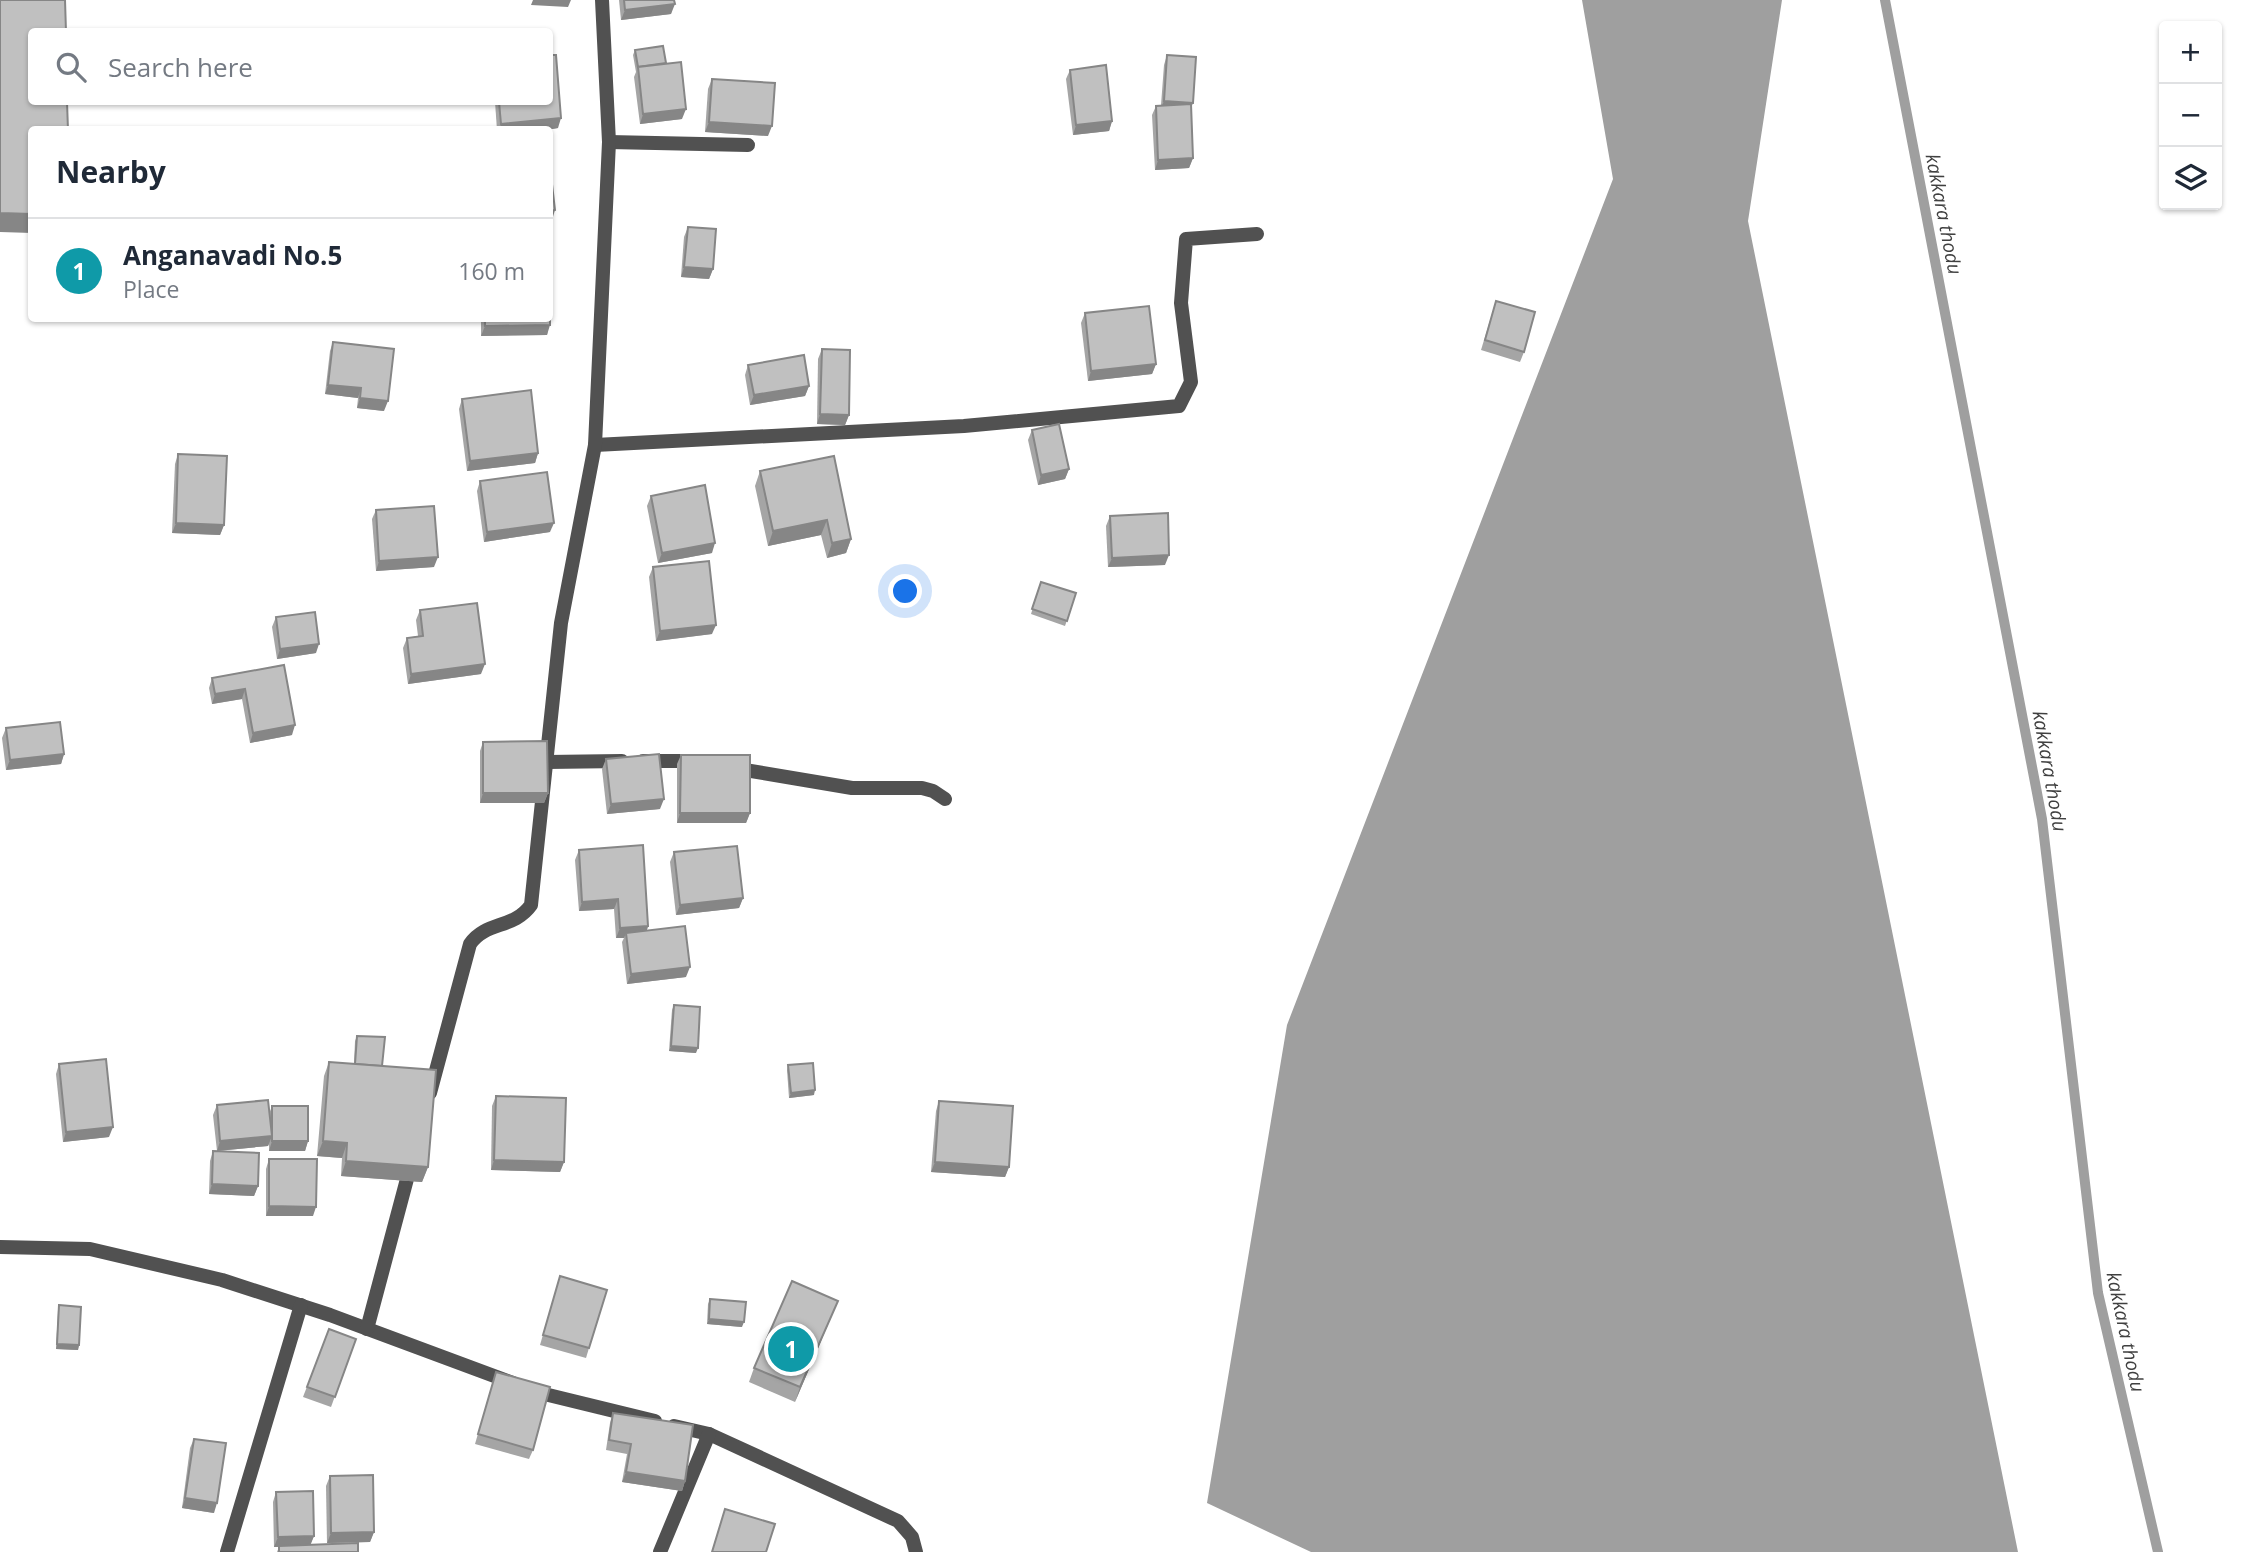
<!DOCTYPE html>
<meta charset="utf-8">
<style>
body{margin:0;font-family:"Open Sans",sans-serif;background:#f2f2f3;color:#1f2937}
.controls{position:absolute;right:21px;top:21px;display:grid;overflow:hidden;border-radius:7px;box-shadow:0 2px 5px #0004}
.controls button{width:63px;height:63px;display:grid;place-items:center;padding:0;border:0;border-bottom:2px solid #e0e1e3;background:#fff;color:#1f2937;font:35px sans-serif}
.you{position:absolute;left:906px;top:592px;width:24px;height:24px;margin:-18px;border:5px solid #fff;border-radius:50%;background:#1a73e8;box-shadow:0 0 0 10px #1a73e833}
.badge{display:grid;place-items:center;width:46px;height:46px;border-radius:50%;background:#0f766e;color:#fff;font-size:23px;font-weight:700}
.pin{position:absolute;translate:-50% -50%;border:4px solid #fff;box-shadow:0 2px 7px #0006}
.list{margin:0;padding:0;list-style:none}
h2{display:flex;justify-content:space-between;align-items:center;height:91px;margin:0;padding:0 28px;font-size:30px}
h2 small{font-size:23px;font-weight:400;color:#747a83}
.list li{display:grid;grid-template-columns:46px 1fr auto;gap:21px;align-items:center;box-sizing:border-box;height:105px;padding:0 28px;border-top:2px solid #e0e1e3}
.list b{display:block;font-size:26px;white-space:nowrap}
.list p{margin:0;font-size:23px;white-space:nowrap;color:#747a83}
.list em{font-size:23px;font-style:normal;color:#747a83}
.icon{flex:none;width:38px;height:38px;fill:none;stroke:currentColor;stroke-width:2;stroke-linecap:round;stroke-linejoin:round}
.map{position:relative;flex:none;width:2243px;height:1552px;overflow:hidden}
.search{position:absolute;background:#fff;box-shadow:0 2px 5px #0004;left:28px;top:28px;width:525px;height:77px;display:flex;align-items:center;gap:18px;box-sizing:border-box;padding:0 24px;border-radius:7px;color:#747a83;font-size:26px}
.panel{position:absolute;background:#fff;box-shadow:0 2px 5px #0004;left:28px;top:126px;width:525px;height:196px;border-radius:7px}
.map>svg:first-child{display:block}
.water{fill:#9f9f9f}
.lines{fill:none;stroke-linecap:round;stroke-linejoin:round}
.stream{stroke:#9f9f9f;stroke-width:10}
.street{stroke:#515151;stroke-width:14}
.wall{fill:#a5a5a5}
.shaded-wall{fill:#868686}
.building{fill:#c0c0c0;stroke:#868686;stroke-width:2}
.labels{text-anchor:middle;stroke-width:6;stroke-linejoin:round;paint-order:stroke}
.water-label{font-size:19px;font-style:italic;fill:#404040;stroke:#fff}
</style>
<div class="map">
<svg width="2243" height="1552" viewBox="0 0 2243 1552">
<rect width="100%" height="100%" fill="#fff"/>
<!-- water -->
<path class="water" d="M1582,0H1782L1748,221L2018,1552H1311L1207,1503L1287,1025L1613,179Z"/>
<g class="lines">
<!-- stream -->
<path class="stream" d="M1885,0L2042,819L2098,1293L2158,1552"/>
<!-- street -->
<g class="street">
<path d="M609,142L748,145"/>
<path d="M595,445L964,426L1179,406L1191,382L1181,303L1186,239L1257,234"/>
<path d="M643,761H696"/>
<path d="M547,762L622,761"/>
<path d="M733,768L852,788H922L933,791L945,799"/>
<path d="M430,1093L470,944C486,921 514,929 531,905L561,623L595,445L609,142L602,0"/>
<path d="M0,1247L90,1249L222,1280L330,1315L513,1383"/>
<path d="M367,1329L411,1164"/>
<path d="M532,1391L655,1421"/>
<path d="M674,1426L709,1434L898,1521L912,1537L916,1552"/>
<path d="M227,1552L301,1305"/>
<path d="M660,1552L709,1434"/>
</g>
</g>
<!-- wall -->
<g class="wall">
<path d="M619,0H674L671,14L621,20Z"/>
<path d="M635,50L666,63L682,119L640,124L634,77L636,72L633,55Z"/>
<path d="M1167,55L1191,109L1193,158L1189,168L1155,170L1152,115L1156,106L1161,105L1164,65Z"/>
<path d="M1070,70L1112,121L1109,131L1073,135L1066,79Z"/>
<path d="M712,79L768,136L705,132L708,89Z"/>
<path d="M495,102H550L558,128L546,130H497Z"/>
<path d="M688,227L713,269L709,279L681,277L684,237Z"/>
<path d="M1496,301L1524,352L1520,362L1481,350Z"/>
<path d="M1085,313L1156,364L1152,374L1088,381L1081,323Z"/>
<path d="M481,318H550L547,335L481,336Z"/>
<path d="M333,342L384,411L357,408L358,398L325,394L330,351Z"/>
<path d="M822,349L849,415L845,425L817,424L818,359Z"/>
<path d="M748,365L809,386L805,396L750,405L745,375Z"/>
<path d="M462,399L538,453L535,463L467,471L459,409Z"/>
<path d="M1032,430L1069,469L1065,479L1038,485L1028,440Z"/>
<path d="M178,454L224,525L220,535L172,533L175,464Z"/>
<path d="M760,471L851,539L846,553L827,558L821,535L768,546L755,486Z"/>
<path d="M480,481L550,532L484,542L477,491Z"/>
<path d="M651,496L712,553L658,563L647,506Z"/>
<path d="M376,510L434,567L376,571L372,519Z"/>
<path d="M1110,516L1165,565L1108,567L1106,526Z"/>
<path d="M653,567L712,634L656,641L649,577Z"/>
<path d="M1041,582L1076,593L1065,626L1031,614Z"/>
<path d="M420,610L481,674L408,684L403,648L407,638L418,636L416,620Z"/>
<path d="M276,617L316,653L277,659L272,627Z"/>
<path d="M284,665L292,735L250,743L242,699L212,704L209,688L212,678Z"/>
<path d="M6,728L64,754L61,764L6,770L2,738Z"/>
<path d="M483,742L548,793L544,803H480V751Z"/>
<path d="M681,755L750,813L746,823H677V764Z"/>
<path d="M606,759L660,809L607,814L602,769Z"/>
<path d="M579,850L648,926L647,930L686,977L627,984L622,942L624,938H616L614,909L579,911L575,860Z"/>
<path d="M674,852L743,898L739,908L676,915L670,862Z"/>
<path d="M674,1005L696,1053L669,1051L672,1010Z"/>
<path d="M357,1036L382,1066L428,1167L422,1182L341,1176L342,1158L317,1156L324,1076L329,1062L354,1064L355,1041Z"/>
<path d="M59,1064L109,1137L63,1142L56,1074Z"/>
<path d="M788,1065L814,1095L789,1098L787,1070Z"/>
<path d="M496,1096L564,1162L560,1172L491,1170L492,1106Z"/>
<path d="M939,1101L1009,1167L1005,1177L931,1172L936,1111Z"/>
<path d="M217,1105L269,1114L272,1106L308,1141L305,1151H269V1144L268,1146L217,1151L213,1115Z"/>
<path d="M213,1151L258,1186L254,1196L209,1194L210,1161Z"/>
<path d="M269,1159L313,1216H266V1169Z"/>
<path d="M560,1276L589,1348L586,1358L540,1345Z"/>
<path d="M710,1299L742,1327L707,1324L708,1304Z"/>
<path d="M838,1301L795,1402L749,1382L754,1368Z"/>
<path d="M59,1305L79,1345L78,1350L56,1349L58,1310Z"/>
<path d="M329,1329L356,1339L331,1407L303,1397Z"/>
<path d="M496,1372L533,1450L529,1459L475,1444Z"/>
<path d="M613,1413L685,1481L682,1491L622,1482L627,1454L606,1450L610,1423Z"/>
<path d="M194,1439L214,1513L182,1508L190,1448Z"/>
<path d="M330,1476L374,1532L370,1542L327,1543L326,1486Z"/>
<path d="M276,1492L314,1536L310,1545L358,1552H277L279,1547H274L273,1502Z"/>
</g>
<!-- shaded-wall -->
<g class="shaded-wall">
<path d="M533,0H571L568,7L531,5Z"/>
<path d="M675,4L671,14L621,20L625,10Z"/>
<path d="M1164,101L1193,103L1189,113L1160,110Z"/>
<path d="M686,109L682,119L640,124L643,114Z"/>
<path d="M561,118L558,128L546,130H499L501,124Z"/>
<path d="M1112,121L1109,131L1073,135L1076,125Z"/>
<path d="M709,122L772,126L768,136L705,132Z"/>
<path d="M1193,158L1189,168L1155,170L1158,160Z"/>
<path d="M555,210L552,220H550V211Z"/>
<path d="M0,213L32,214V233L0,232Z"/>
<path d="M684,267L713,269L709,279L681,277Z"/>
<path d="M550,325L547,335L481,336L485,326Z"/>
<path d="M1156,364L1152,374L1088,381L1091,371Z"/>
<path d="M328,385L361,388L358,398L325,394Z"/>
<path d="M809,386L805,396L750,405L754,395Z"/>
<path d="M360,398L388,401L384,411L357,408Z"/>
<path d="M820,414L849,415L845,425L817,424Z"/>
<path d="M538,453L535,463L467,471L470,461Z"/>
<path d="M1069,469L1065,479L1038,485L1041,475Z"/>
<path d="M827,520L821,535L768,546L773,531Z"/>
<path d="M176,523L224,525L220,535L172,533Z"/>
<path d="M554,523L550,532L484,542L487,532Z"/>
<path d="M851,539L846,553L827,558L832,543Z"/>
<path d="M715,543L712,553L658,563L662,553Z"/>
<path d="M1169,555L1165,565L1108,567L1112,558Z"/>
<path d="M438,557L434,567L376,571L379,561Z"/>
<path d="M716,625L712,634L656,641L660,631Z"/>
<path d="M319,644L316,653L277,659L280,649Z"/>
<path d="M485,664L481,674L408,684L411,674Z"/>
<path d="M245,689L242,699L212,704L215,694Z"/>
<path d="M295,725L292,735L250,743L253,733Z"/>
<path d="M64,754L61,764L6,770L10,760Z"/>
<path d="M483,793H548L544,803H480Z"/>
<path d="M664,799L660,809L607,814L611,804Z"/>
<path d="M680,813H750L746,823H677Z"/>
<path d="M743,898L739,908L676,915L680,905Z"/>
<path d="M618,899L614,909L579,911L582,902Z"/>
<path d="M648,926L645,936L626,933L624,938H616L620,928Z"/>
<path d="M690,967L686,977L627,984L631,974Z"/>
<path d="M671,1046L698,1048L696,1053L669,1051Z"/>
<path d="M815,1090L814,1095L789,1098L791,1093Z"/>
<path d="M113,1127L109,1137L63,1142L66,1132Z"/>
<path d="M272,1136L268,1146L217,1151L220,1141Z"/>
<path d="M272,1141H308L305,1151H269Z"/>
<path d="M323,1141L347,1143L342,1158L317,1156Z"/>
<path d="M494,1160L564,1162L560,1172L491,1170Z"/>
<path d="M346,1161L428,1167L422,1182L341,1176Z"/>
<path d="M935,1162L1009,1167L1005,1177L931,1172Z"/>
<path d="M212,1184L258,1186L254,1196L209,1194Z"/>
<path d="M269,1206L316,1207L313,1216H266Z"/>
<path d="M838,1301L832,1315L795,1402L800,1387Z"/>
<path d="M709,1319L744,1322L742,1327L707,1324Z"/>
<path d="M57,1344L79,1345L78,1350L56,1349Z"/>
<path d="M626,1472L685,1481L682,1491L622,1482Z"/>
<path d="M185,1498L217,1503L214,1513L182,1508Z"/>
<path d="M374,1532L370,1542L327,1543L331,1533Z"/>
<path d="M314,1536L310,1546L274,1547L278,1537Z"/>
</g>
<!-- building -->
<g class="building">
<path d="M0,0H65L66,32H32V102H67L68,130H32V214L0,213Z"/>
<path d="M624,0H674L675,4L625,10Z"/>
<path d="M663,46L666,63L638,67L635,50Z"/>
<path d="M550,55H556L561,118L501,124L499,102H550Z"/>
<path d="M1167,55L1196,57L1193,103L1164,101Z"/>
<path d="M681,62L686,109L643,114L638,67Z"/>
<path d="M1106,65L1112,121L1076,125L1070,70Z"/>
<path d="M712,79L775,83L772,126L709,122Z"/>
<path d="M1191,104L1193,158L1158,160L1156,106Z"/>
<path d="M550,167L555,210L550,211Z"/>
<path d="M688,227L716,229L713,269L684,267Z"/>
<path d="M550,280V325L485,326V318H550Z"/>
<path d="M1496,301L1535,312L1524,352L1485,340Z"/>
<path d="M1149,306L1156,364L1091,371L1085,313Z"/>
<path d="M333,342L394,349L388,401L360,398L361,388L328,385Z"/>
<path d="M822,349L850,350L849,415L820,414Z"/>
<path d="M804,355L809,386L754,395L748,365Z"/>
<path d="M531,390L538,453L470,461L462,399Z"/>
<path d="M1059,424L1069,469L1041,475L1032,430Z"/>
<path d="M178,454L227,456L224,525L176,523Z"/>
<path d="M834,456L851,539L832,543L827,520L773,531L760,471Z"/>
<path d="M547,472L554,523L487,532L480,481Z"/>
<path d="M705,485L715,543L662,553L651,496Z"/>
<path d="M434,506L438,557L379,561L376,510Z"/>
<path d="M1168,513L1169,555L1112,558L1110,516Z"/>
<path d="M709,561L716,625L660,631L653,567Z"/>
<path d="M1041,582L1076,593L1067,621L1032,609Z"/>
<path d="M477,603L485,664L411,674L407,638L423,636L420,610Z"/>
<path d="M315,612L319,644L280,649L276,617Z"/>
<path d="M284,665L295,725L253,733L245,689L215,694L212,678Z"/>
<path d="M60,722L64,754L10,760L6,728Z"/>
<path d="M547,741L548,793H483V742Z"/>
<path d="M659,754L664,799L611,804L606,759Z"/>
<path d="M681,755H750V813H680Z"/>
<path d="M643,845L648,926L620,928L618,899L582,902L579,850Z"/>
<path d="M737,846L743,898L680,905L674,852Z"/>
<path d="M685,926L690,967L631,974L626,933Z"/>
<path d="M674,1005L700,1007L698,1048L671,1046Z"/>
<path d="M357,1036L385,1037L382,1066L355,1064Z"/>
<path d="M106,1059L113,1127L66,1132L59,1064Z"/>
<path d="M329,1062L436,1070L428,1167L346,1161L347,1143L323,1141Z"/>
<path d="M813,1063L815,1090L791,1093L788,1065Z"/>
<path d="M496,1096L566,1098L564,1162L494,1160Z"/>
<path d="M268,1100L272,1136L220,1141L217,1105Z"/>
<path d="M939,1101L1013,1106L1009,1167L935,1162Z"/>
<rect x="272" y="1106" width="36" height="35"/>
<path d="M213,1151L259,1153L258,1186L212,1184Z"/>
<path d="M269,1159H317L316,1207L269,1206Z"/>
<path d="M560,1276L607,1290L589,1348L543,1335Z"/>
<path d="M792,1281L838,1301L800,1387L754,1368Z"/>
<path d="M710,1299L746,1302L744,1322L709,1319Z"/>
<path d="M59,1305L81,1307L79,1345L57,1344Z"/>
<path d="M329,1329L356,1339L335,1397L307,1387Z"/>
<path d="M496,1372L550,1387L533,1450L478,1434Z"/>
<path d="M613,1413L693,1425L685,1481L626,1472L631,1444L609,1440Z"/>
<path d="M194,1439L226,1443L217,1503L185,1498Z"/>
<path d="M373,1475L374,1532L331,1533L330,1476Z"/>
<path d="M313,1491L314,1536L278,1537L276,1492Z"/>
<path d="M725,1509L775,1524L766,1552H712Z"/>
<path d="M358,1543V1552H279V1546Z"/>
</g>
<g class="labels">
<!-- water labels -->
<g class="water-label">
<text transform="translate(1944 214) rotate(79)" y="7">kakkara thodu</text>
<text transform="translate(2050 771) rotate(80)" y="7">kakkara thodu</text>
<text transform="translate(2126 1332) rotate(78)" y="7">kakkara thodu</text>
</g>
</g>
</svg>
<div class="controls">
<button>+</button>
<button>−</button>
<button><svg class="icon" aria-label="layers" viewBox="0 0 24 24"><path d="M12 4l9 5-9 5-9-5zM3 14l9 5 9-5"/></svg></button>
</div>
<div class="you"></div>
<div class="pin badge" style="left:791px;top:1349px;background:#0f9aa8">1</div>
<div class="search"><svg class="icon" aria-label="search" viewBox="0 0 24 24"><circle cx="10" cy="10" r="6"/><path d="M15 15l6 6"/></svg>Search here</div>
<section class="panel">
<h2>Nearby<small></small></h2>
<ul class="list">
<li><span class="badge" style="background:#0f9aa8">1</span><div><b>Anganavadi No.5</b><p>Place</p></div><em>160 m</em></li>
</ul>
</section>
</div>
